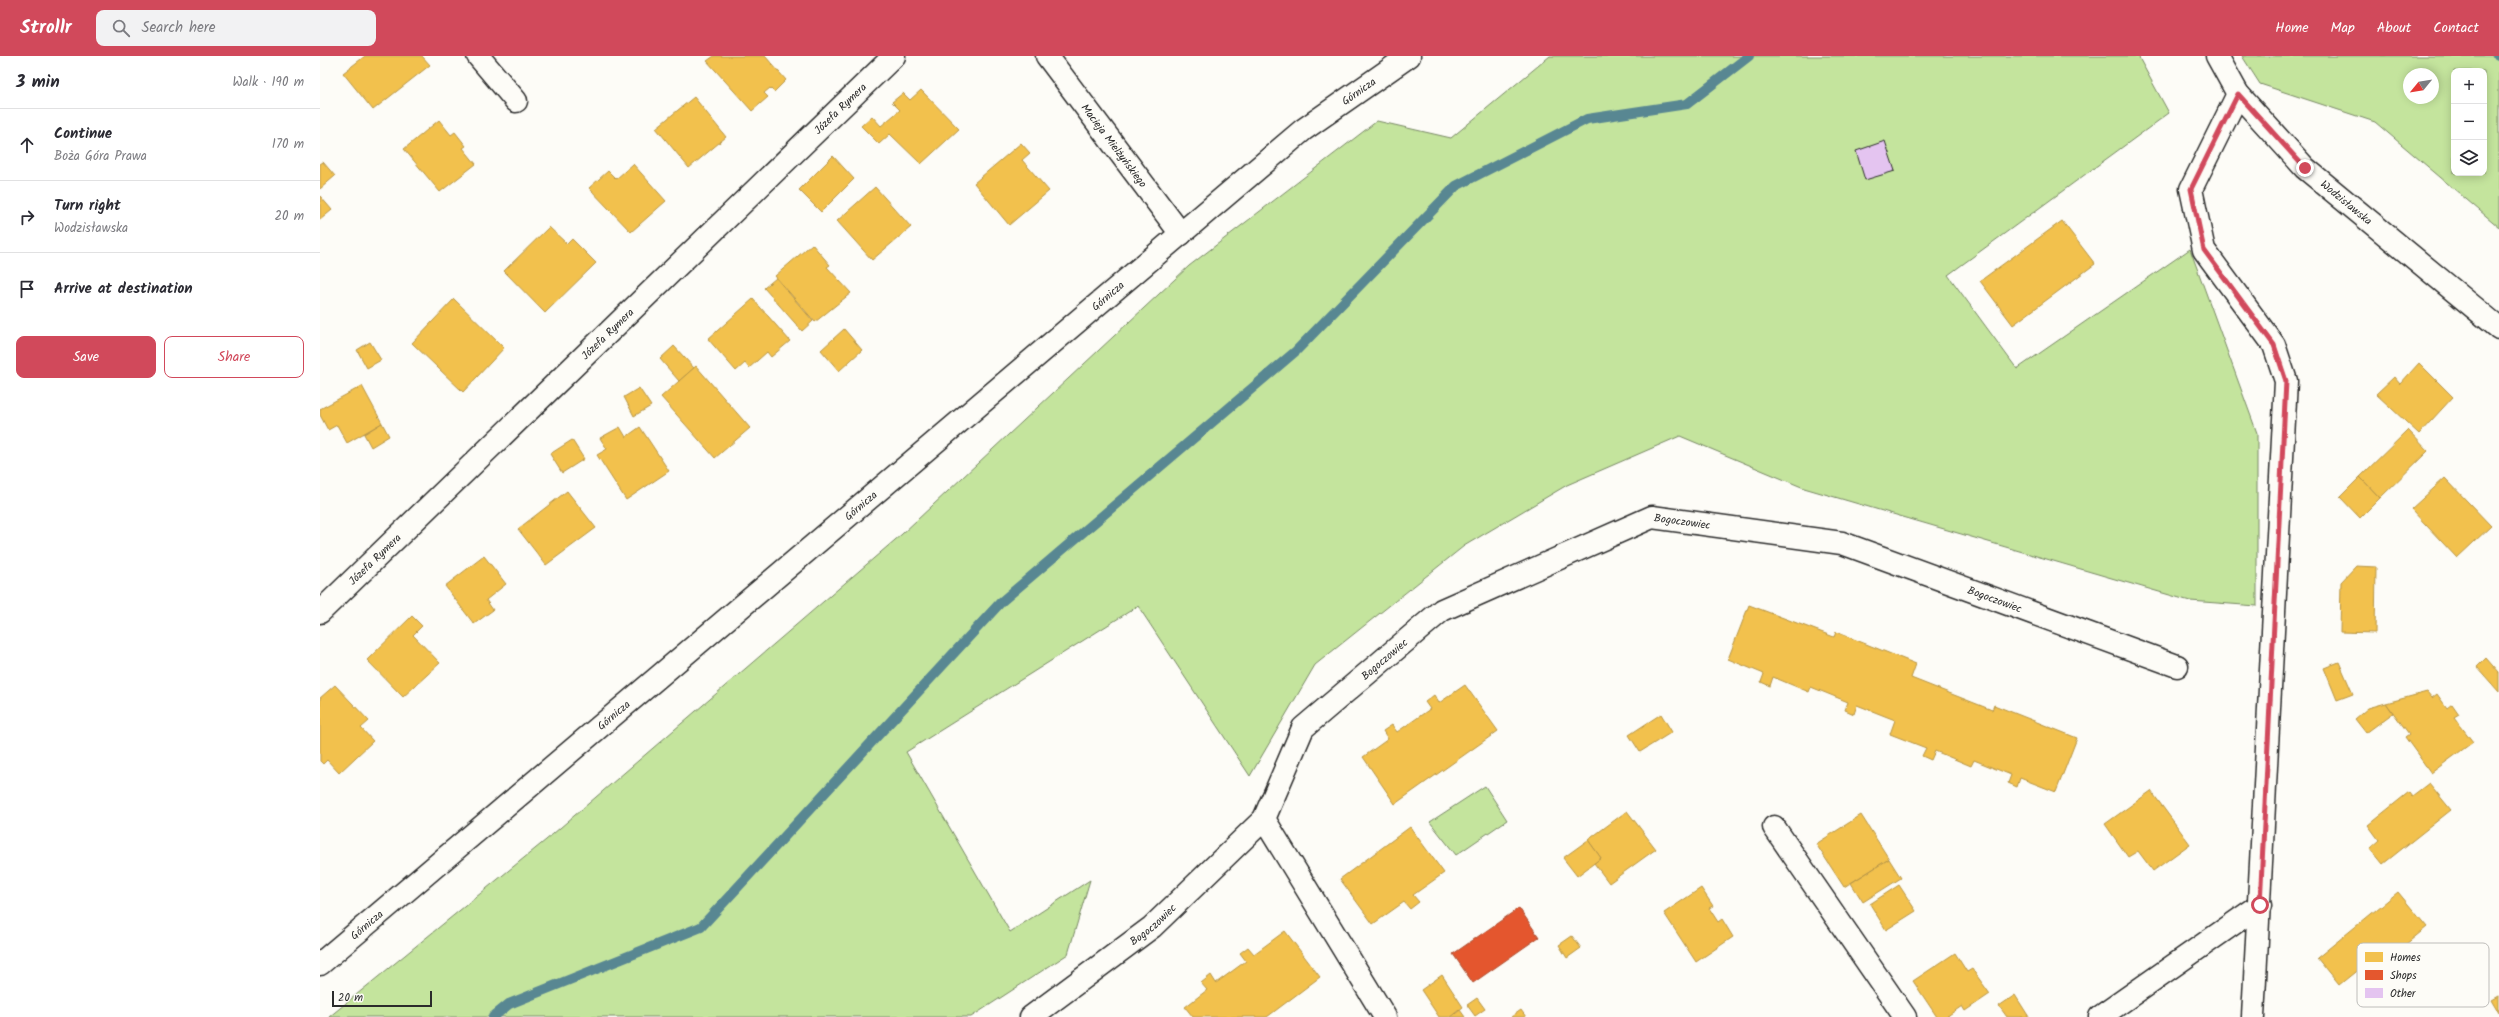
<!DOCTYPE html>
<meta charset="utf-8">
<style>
body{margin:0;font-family:Kalam,sans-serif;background:#f2f2f3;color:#2b2b33}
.controls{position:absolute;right:12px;top:12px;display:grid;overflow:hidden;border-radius:8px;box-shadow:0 2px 10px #0003}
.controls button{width:36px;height:36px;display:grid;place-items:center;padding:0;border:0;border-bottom:1px solid #e1e1e2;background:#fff;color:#2b2b33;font:20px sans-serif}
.compass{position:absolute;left:2083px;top:12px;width:36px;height:36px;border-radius:50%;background:#fff;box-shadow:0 2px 10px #0003;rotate:240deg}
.scale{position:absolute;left:12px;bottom:10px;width:100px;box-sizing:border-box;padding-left:4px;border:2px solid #2b2b2b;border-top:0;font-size:11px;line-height:14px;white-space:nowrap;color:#2b2b2b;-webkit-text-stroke:3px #fdfcf7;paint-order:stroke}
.stop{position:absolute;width:12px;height:12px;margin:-9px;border:3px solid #d1495b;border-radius:50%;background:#fff}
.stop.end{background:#d1495b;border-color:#fff;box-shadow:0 1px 4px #0008}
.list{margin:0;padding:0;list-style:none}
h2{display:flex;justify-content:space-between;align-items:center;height:52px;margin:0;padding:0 16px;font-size:17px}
h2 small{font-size:13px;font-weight:400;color:#7c7c81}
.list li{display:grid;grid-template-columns:26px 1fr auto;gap:12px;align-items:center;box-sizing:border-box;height:72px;padding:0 16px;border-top:1px solid #e1e1e2}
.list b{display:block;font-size:15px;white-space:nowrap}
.list p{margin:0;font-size:13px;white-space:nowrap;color:#7c7c81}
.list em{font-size:13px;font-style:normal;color:#7c7c81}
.actions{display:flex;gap:8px;padding:12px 16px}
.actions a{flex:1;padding:9px 0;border:1px solid #d1495b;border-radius:8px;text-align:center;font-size:14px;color:#d1495b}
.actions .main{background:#d1495b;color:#fff}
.icon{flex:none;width:22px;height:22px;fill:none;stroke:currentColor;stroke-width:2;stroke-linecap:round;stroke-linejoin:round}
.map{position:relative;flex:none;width:2179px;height:961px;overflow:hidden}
header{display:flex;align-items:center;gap:24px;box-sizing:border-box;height:56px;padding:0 20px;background:#d1495b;color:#fff}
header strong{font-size:19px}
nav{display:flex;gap:22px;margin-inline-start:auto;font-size:14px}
.search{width:280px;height:36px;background:#f2f2f3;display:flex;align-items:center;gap:10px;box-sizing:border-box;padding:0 14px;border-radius:8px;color:#7c7c81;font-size:15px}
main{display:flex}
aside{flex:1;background:#fff}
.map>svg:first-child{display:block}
.green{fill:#c4e49d;stroke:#788864;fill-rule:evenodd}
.homes{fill:#f2c14e;stroke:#b69444}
.shops{fill:#e4572e;stroke:#ac4a2d}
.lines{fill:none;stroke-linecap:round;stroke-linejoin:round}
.stream{stroke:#598792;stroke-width:10}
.building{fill:#e4c4f0;stroke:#2b2b2b}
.street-casing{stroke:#2b2b2b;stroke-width:25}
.secondary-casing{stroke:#2b2b2b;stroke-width:25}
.street{stroke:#fdfcf7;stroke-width:22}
.secondary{stroke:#fdfcf7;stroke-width:22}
.route{stroke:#d1495b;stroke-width:5}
.labels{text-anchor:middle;stroke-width:4;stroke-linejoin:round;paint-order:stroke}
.street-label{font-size:11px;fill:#2b2b2b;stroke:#fdfcf7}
.key{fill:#fdfcf7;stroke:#bebdba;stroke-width:1}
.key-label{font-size:11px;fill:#2b2b2b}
</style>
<header>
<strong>Strollr</strong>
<div class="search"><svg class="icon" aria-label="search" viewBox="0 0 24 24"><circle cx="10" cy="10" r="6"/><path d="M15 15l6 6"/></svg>Search here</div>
<nav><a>Home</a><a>Map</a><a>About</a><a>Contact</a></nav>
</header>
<main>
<aside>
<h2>3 min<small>Walk · 190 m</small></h2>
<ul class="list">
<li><svg class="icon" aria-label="ahead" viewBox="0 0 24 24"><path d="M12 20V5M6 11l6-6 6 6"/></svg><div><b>Continue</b><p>Boża Góra Prawa</p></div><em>170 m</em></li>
<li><svg class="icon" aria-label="right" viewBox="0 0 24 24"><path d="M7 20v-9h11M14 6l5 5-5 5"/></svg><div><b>Turn right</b><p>Wodzisławska</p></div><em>20 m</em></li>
<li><svg class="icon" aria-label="arrive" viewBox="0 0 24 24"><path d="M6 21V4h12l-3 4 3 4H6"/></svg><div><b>Arrive at destination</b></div></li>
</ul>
<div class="actions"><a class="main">Save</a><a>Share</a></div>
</aside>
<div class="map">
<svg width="2179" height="961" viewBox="0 0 2179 961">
<rect width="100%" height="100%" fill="#fdfcf7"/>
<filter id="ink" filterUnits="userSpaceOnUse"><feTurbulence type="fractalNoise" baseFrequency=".025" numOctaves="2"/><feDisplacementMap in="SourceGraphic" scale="8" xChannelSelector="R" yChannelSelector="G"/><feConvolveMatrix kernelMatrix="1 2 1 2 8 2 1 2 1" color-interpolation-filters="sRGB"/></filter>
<g filter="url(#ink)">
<!-- green -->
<g class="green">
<path d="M1230,0H1818L1849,57L1628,219L1697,313L1870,193L1937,377V550L1870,545L1484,432L1360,380L1247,429L1144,490L995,609L930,720L818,550L586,696L690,876L770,824L748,898L651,961H9L226,784L582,478L869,210L1057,65L1131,82Z"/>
<path d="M1922,0H2179V171L2055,66L1940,28ZM2134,15H2164V117H2134ZM2089,18H2113V42H2089Z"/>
<path d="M1165,730L1187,764L1136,799L1110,766Z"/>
</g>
<!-- homes -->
<g class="homes">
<path d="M45,0H102L110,9L53,54L23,17Z"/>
<path d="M394,0H445L466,24L454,36L450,32L444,37L448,41L432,55L387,5Z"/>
<path d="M601,34L639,73L601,108L570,78L559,88L541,70L552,60L561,70L580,54L572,46L583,37L590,44Z"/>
<path d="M374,41L406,81L369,112L336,72Z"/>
<path d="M119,64L131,79L135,76L146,90L143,92L156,108L120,136L84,93Z"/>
<path d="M701,87L710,97L702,104L729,135L689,169L654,127Z"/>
<path d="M513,100L534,123L501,156L479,134Z"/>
<path d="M3,106L15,120L0,133V108Z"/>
<path d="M313,108L346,145L311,176L269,132L288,115L296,123Z"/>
<path d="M555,131L591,171L552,204L517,165Z"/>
<path d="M0,140L12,154L0,164Z"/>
<path d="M1742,165L1775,208L1693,269L1660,225Z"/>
<path d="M229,171L247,188L252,183L276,207L225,257L184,215Z"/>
<path d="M492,188L510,209L507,211L531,237L495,266L455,220Z"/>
<path d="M456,222L493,265L482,275L444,232Z"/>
<path d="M134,243L184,292L143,336L92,287Z"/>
<path d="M433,243L470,285L451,301L447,296L429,312L425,307L416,315L388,283Z"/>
<path d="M524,273L542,294L519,315L501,294Z"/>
<path d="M50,286L61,304L47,312L37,294Z"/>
<path d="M354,290L374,312L359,325L340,303Z"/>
<path d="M2099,307L2133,341L2099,378L2056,338L2074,321L2080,328Z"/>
<path d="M376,310L430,372L395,402L341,341Z"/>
<path d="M42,330L62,367L27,387L17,369L8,374L0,359V353Z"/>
<path d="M319,332L331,350L314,360L304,341Z"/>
<path d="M62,367L69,380L51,391L44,378Z"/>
<path d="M300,371L306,381L320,371L349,415L306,444L277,399L287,393L280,382Z"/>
<path d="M2088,374L2108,395L2060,442L2040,421Z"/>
<path d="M252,384L264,403L242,417L230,398Z"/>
<path d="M2040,421L2060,442L2040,462L2020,441Z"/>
<path d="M2125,422L2171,470L2137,502L2091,453Z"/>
<path d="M247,435L276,472L226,509L198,473Z"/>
<path d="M164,500L186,528L166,544L173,554L154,568L125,530Z"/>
<path d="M2036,510L2056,511L2055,577L2020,576L2021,526Z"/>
<path d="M1429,549L1514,581L1516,576L1596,608L1591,622L1672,654L1674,649L1757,682L1736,736L1700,722L1697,731L1688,727L1691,719L1654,704L1651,710L1615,695L1611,704L1602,700L1606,692L1570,678L1575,664L1537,649L1534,658L1525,654L1528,646L1491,631L1489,636L1453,621L1450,630L1441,626L1444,618L1408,603Z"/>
<path d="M92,560L102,570L93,579L120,607L83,641L47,604Z"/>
<path d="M2166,602L2179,617V636L2157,611Z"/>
<path d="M2019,606L2033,638L2017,644L2004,612Z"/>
<path d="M15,629L49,665L41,672L53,685L19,717L7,704L3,708L0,705V642Z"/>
<path d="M1145,629L1178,675L1075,748L1043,701L1068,683L1063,675L1072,669L1077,676L1110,653L1105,646L1114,639L1119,647Z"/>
<path d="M2107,636L2112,642L2117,638L2127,652L2132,648L2139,658L2134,661L2153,686L2111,717L2085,681L2089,678L2066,647Z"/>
<path d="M2066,647L2073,657L2046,677L2035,663L2048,652Z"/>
<path d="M1341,658L1352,676L1320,696L1309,679Z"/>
<path d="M2109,727L2131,754L2063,808L2050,792L2059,784L2048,769L2089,736L2092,740Z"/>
<path d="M1831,735L1870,788L1833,815L1818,795L1808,801L1785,768Z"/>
<path d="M1307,755L1336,793L1289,827L1274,807L1281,802L1268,784Z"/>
<path d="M1541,759L1569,803L1524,831L1496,788Z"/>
<path d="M1090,771L1124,817L1093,839L1099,846L1090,853L1084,846L1053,868L1020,823Z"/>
<path d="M1268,784L1281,802L1257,820L1243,802Z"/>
<path d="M1569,803L1581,822L1543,846L1531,827Z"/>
<path d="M1579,829L1596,855L1566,874L1550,848Z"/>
<path d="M1381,832L1393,850L1389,852L1398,866L1402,863L1413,881L1376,906L1344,857Z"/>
<path d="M2078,836L2107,871L2052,916L2045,908L2019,929L1997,902Z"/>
<path d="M965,875L1000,921L947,961H873L865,951L887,934L881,927L891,919L896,927L926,905L920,897L928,891L934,898Z"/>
<path d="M1252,880L1261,892L1247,902L1239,889Z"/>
<path d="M1635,897L1647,916L1652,913L1670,938L1645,955L1642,950L1626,961H1617L1593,925Z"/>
<path d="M1122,919L1143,951L1130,961H1119L1101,934Z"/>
<path d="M1695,939L1709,961H1687L1679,950Z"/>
<path d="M2179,940V956L2172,944Z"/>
<path d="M1157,942L1165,953L1155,960L1147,949Z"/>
<path d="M1140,954L1145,961H1131Z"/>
<path d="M1201,954L1206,961H1191Z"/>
</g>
<!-- shops -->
<path class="shops" d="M1199,852L1219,881L1153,927L1133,898Z"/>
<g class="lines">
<!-- stream -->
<g class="stream">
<path d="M2178,0H2179"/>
<path d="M173,961L189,948L381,871L681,546L976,295L1136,130L1267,63L1367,48L1429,0"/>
</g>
</g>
<!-- building -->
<path class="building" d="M1565,85L1575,115L1545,124L1536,95Z"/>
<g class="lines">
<!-- street casing -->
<g class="street-casing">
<g id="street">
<path d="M158,0L196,45"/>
<path id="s1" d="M727,0L861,178"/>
<path d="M1918,38L1871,133L1884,194L1954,289L1966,325L1933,961"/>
<path id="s2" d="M0,556L574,0"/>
<path d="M944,763L1065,961"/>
<path d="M1454,771L1585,961"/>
<path id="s3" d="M0,908L983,74L1089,0"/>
<path id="s4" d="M711,961L832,871L944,763L983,672L1122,554L1332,461L1522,487L1857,610"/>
<path d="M1780,961L1940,849"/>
</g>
</g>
<!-- secondary casing -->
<g class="secondary-casing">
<g id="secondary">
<path id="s5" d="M1897,0L1918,38L1985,112L2179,272"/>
</g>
</g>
<!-- street -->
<use href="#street" class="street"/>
<!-- secondary -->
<use href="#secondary" class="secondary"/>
</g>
</g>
<g class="lines" filter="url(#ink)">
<!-- route -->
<path class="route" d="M1940,849L1966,325L1954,289L1884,194L1871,133L1918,38L1985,112"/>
</g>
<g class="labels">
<!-- street labels -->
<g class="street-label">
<text dy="4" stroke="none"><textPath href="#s3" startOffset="1357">Górnicza</textPath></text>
<text dy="4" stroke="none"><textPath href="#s2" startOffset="724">Józefa Rymera</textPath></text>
<text dy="4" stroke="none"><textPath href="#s1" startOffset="112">Macieja Mielżyńskiego</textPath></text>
<text dy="4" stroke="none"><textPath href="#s5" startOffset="197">Wodzisławska</textPath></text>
<text dy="4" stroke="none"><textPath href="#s3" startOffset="1033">Górnicza</textPath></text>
<text dy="4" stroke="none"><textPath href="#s2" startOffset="400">Józefa Rymera</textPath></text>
<text dy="4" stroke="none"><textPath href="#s3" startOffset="709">Górnicza</textPath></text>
<text dy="4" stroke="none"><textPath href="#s4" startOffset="848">Bogoczowiec</textPath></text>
<text dy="4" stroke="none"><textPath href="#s2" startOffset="76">Józefa Rymera</textPath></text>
<text dy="4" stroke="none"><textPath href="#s4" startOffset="1172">Bogoczowiec</textPath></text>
<text dy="4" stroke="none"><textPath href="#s4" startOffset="512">Bogoczowiec</textPath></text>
<text dy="4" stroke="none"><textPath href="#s3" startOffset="385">Górnicza</textPath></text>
<text dy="4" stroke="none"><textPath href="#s3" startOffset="61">Górnicza</textPath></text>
<text dy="4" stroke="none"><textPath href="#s4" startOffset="153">Bogoczowiec</textPath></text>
</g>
</g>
<!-- legend -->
<rect x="2037" y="887" width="132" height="64" rx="6" class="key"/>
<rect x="2045" y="896" width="18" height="10" fill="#f2c14e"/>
<rect x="2045" y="914" width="18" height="10" fill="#e4572e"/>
<rect x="2045" y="932" width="18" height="10" fill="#e4c4f0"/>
<g class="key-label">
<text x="2070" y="905">Homes</text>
<text x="2070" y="923">Shops</text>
<text x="2070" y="941">Other</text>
</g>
</svg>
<div class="controls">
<button>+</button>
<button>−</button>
<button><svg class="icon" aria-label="layers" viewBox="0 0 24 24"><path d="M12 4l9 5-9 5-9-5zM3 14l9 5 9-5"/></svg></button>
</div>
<svg class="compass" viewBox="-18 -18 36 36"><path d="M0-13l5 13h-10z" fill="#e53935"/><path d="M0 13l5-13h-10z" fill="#7c7c81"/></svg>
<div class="scale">20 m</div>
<div class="stop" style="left:1940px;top:849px"></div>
<div class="stop end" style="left:1985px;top:112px"></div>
</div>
</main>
